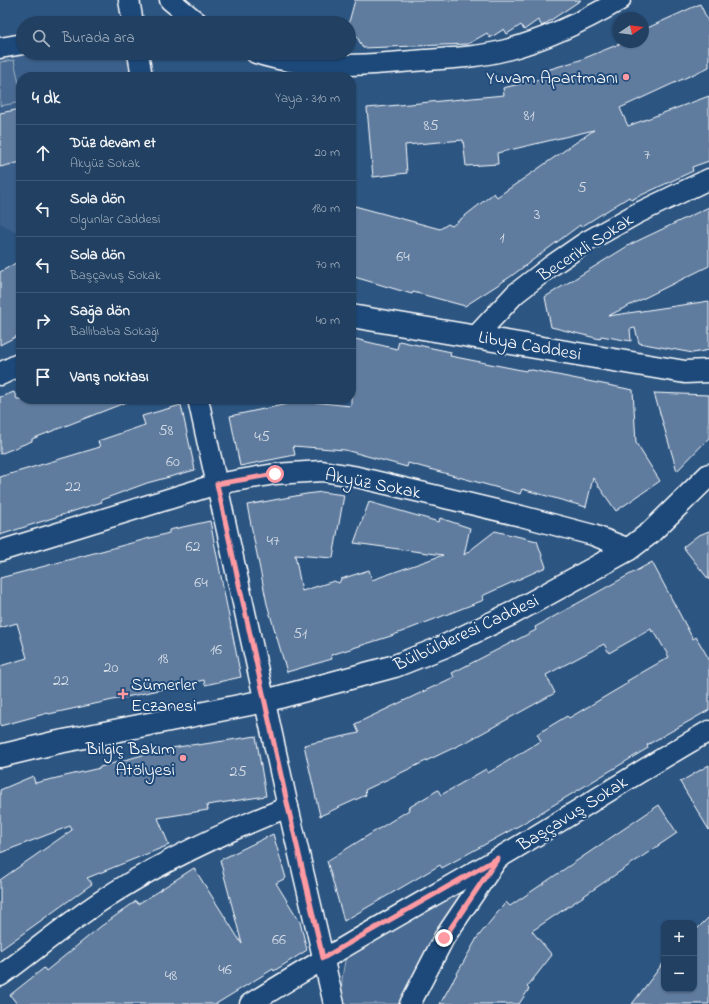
<!DOCTYPE html>
<html lang="tr">
<meta charset="utf-8">
<style>
body{margin:0;font-family:"Indie Flower",sans-serif;background:#294768;color:#f1f3f6}
.controls{position:absolute;right:12px;bottom:12px;display:grid;overflow:hidden;border-radius:8px;box-shadow:0 1px 3px #0004}
.controls button{width:36px;height:36px;display:grid;place-items:center;padding:0;border:0;border-bottom:1px solid #3e5977;background:#214062;color:#f1f3f6;font:20px sans-serif}
.compass{position:absolute;left:613px;top:12px;width:36px;height:36px;border-radius:50%;background:#214062;box-shadow:0 1px 3px #0004;rotate:77deg}
.stop{position:absolute;width:12px;height:12px;margin:-9px;border:3px solid #ff9aa2;border-radius:50%;background:#fff}
.stop.end{background:#ff9aa2;border-color:#fff;box-shadow:0 1px 4px #0008}
.list{margin:0;padding:0;list-style:none}
h2{display:flex;justify-content:space-between;align-items:center;height:52px;margin:0;padding:0 16px;font-size:17px}
h2 small{font-size:13px;font-weight:400;color:#a2afbe}
.list li{display:grid;grid-template-columns:26px 1fr auto;gap:12px;align-items:center;box-sizing:border-box;height:56px;padding:0 16px;border-top:1px solid #3e5977}
.list b{display:block;font-size:15px;white-space:nowrap}
.list p{margin:0;font-size:13px;white-space:nowrap;color:#a2afbe}
.list em{font-size:13px;font-style:normal;color:#a2afbe}
.icon{flex:none;width:22px;height:22px;fill:none;stroke:currentColor;stroke-width:2;stroke-linecap:round;stroke-linejoin:round}
.map{position:relative;flex:none;width:709px;height:1004px;overflow:hidden}
.search{position:absolute;background:#214062;box-shadow:0 1px 3px #0004;left:16px;top:16px;width:340px;height:44px;display:flex;align-items:center;gap:10px;box-sizing:border-box;padding:0 14px;border-radius:22px;color:#a2afbe;font-size:15px}
.panel{position:absolute;background:#214062;box-shadow:0 1px 3px #0004;left:16px;top:72px;width:340px;height:332px;border-radius:16px}
.map>svg:first-child{display:block}
.built{fill:#3b618b}
.green{fill:#486b92;stroke:#a4b5c8}
.building{fill:#5e7c9f;stroke:#fff}
.lines{fill:none;stroke-linecap:round;stroke-linejoin:round}
.minor-casing{stroke:#fff;stroke-width:23}
.major-casing{stroke:#fff;stroke-width:25}
.minor{stroke:#1f4a7a;stroke-width:20}
.major{stroke:#1f4a7a;stroke-width:22}
.route{stroke:#ff9aa2;stroke-width:5}
.poi-dot{fill:#ff9aa2;stroke:#1f4a7a;stroke-width:1.5}
.labels{text-anchor:middle;stroke-width:4;stroke-linejoin:round;paint-order:stroke}
.number-label{font-size:16px;fill:#d7dee7}
.poi-label{font-size:18px;fill:#fff;stroke:#1f4a7a;text-anchor:end}
.street-label{font-size:18px;fill:#fff;stroke:#1f4a7a}
</style>
<div class="map">
<svg width="709" height="1004" viewBox="0 0 709 1004">
<rect width="100%" height="100%" fill="#2c5582"/>
<filter id="ink" filterUnits="userSpaceOnUse"><feTurbulence type="fractalNoise" baseFrequency=".025" numOctaves="2"/><feDisplacementMap in="SourceGraphic" scale="8" xChannelSelector="R" yChannelSelector="G"/><feConvolveMatrix kernelMatrix="1 2 1 2 8 2 1 2 1" color-interpolation-filters="sRGB"/></filter>
<g filter="url(#ink)">
<!-- built -->
<path class="built" d="M0,48L23,53H138L142,77H21V236L0,223Z"/>
<!-- green -->
<g class="green">
<path d="M14,60L21,93V102L0,106V62Z"/>
<path d="M475,882L427,951L399,1004H344C339,989 343,971 346,956Z"/>
</g>
<!-- building -->
<g class="building">
<path d="M355,0H581L542,26L538,20L524,30L521,25L507,34L504,29L490,38L487,33L468,44L363,48L349,22Z"/>
<path d="M700,4L709,23V67L620,108L628,126L709,96V161L692,167L693,171L631,200L629,197L581,227L580,225L510,277L465,306L413,292L412,294L351,276V205L440,229L448,224L452,226L494,193L497,197L594,130L497,153L498,164L466,166L463,140L405,145L407,173L373,177L367,108L504,95L503,88L548,77L547,70L580,60L624,42H643V30Z"/>
<path d="M21,109V162L0,167V113Z"/>
<path d="M709,207V266L608,316L709,301V350L693,353L639,343L635,328L630,329L631,341L601,336L600,339L551,327L545,297L631,244Z"/>
<path d="M21,260V334L0,345V272Z"/>
<path d="M351,338L397,349L399,341L451,352L450,356L526,371L527,369L633,390L636,443L660,481L616,511L593,478L586,507L522,489L520,494L408,463L407,467L345,450L293,446L295,455L240,466L230,416L302,401L351,406Z"/>
<path d="M14,392L17,399L132,400L32,439V441L0,454V397Z"/>
<path d="M654,393L709,395V438L677,471Z"/>
<path d="M181,405L195,470L147,483L101,500L102,502L0,535V477L100,447L98,441L145,425L142,416Z"/>
<path d="M322,492L344,495L333,558L295,555L302,591L334,581L339,583L341,579L369,570L372,580L443,555L354,543L369,502L439,522L440,518L470,528L464,555L495,531L537,541L546,567L482,596L484,600L391,636L331,655L332,659L287,672L267,604L247,505L306,494Z"/>
<path d="M210,521L241,677L205,685L204,680L49,714L48,713L0,726V666L27,658L17,623L0,628V578L169,533V530Z"/>
<path d="M709,531V580L683,547L697,536Z"/>
<path d="M652,562L693,639L696,637L709,659V710L647,745L648,748L522,824L442,868L440,865L344,921L327,861L409,810L408,808L438,790L441,795L486,769L488,773L541,741L537,734L567,716L569,718L628,683L627,681L669,657L654,631L652,632L651,629L609,653L604,644L546,675L555,693L468,741L365,790L366,795L320,816L304,745L359,733L355,724L454,677L452,673L536,630L535,627Z"/>
<path d="M256,736L266,796L207,805L208,810L158,818L169,845L87,878L92,884L0,950V880L72,830L70,826L0,853V790L33,776L35,783L100,768V767L164,749L198,744V745Z"/>
<path d="M709,765V830L680,782Z"/>
<path d="M659,805L677,833L532,931L552,955L527,987L529,989L519,1004H440L477,938L506,902L510,906Z"/>
<path d="M273,834L286,878L276,883L300,922L307,950L274,971L273,969L216,1004H17L10,995L44,968L46,971L100,927L136,901L138,904L194,868L242,944L220,860Z"/>
<path d="M709,917V1004H632L664,962V989H694V932Z"/>
</g>
<g class="lines">
<!-- minor casing -->
<g class="minor-casing">
<g id="minor">
<path d="M129,0L133,23"/>
<path d="M170,0L198,23"/>
<path d="M0,48L23,44"/>
<path d="M138,53L142,77"/>
<path d="M256,53C311,71 369,65 425,60C452,58 480,57 506,50C547,39 584,21 620,0"/>
<path d="M476,336L515,294L551,266L586,242L636,214L709,179"/>
<path d="M198,399L288,807L334,1004"/>
<path d="M0,551L217,484L275,474L322,471L353,476L521,516L593,535L629,549"/>
<path d="M0,976C33,952 64,926 98,903C157,863 222,833 288,807"/>
<path d="M250,1004C331,953 414,907 497,859C568,818 637,772 709,731"/>
<path d="M410,1004L444,938L496,861"/>
</g>
</g>
<!-- major casing -->
<g class="major-casing">
<g id="major">
<path d="M351,316L685,372L709,371"/>
<path d="M0,374L21,364"/>
<path d="M0,756L54,743L265,701L395,666L443,647L511,614L629,549L650,533L709,475"/>
</g>
</g>
<!-- minor -->
<use href="#minor" class="minor"/>
<!-- major -->
<use href="#major" class="major"/>
</g>
</g>
<g class="lines" filter="url(#ink)">
<!-- route -->
<path class="route" d="M275,474L217,484L288,807L323,958L498,858L444,938"/>
</g>
<!-- markers -->
<g class="poi-dot">
<circle cx="626" cy="77" r="4"/>
<path d="M121 688h4v4h4v4h-4v4h-4v-4h-4v-4h4z"/>
<circle cx="183" cy="758" r="4"/>
</g>
<g class="labels">
<!-- number labels -->
<g class="number-label">
<text x="529" y="120">81</text>
<text x="431" y="130">85</text>
<text x="647" y="159">7</text>
<text x="582" y="192">5</text>
<text x="537" y="219">3</text>
<text x="502" y="242">1</text>
<text x="403" y="261">64</text>
<text x="166" y="435">58</text>
<text x="262" y="441">45</text>
<text x="173" y="466">60</text>
<text x="73" y="491">22</text>
<text x="273" y="545">47</text>
<text x="193" y="551">62</text>
<text x="201" y="587">64</text>
<text x="300" y="638">51</text>
<text x="216" y="654">16</text>
<text x="163" y="663">18</text>
<text x="111" y="672">20</text>
<text x="61" y="685">22</text>
<text x="238" y="776">25</text>
<text x="279" y="944">66</text>
<text x="225" y="974">46</text>
<text x="171" y="980">48</text>
</g>
<!-- poi labels -->
<g class="poi-label">
<text x="618" y="83">Yuvam Apartmanı</text>
<text x="131" y="690" text-anchor="start">Sümerler<tspan x="131" dy="21">Eczanesi</tspan></text>
<text x="175" y="754">Bilgiç Bakım<tspan x="175" dy="21">Atölyesi</tspan></text>
</g>
<!-- street labels -->
<g class="street-label">
<text transform="translate(585 247) rotate(-33)" y="6">Becerikli Sokak</text>
<text transform="translate(530 345) rotate(10)" y="6">Libya Caddesi</text>
<text transform="translate(373 483) rotate(11)" y="6">Akyüz Sokak</text>
<text transform="translate(466 632) rotate(-25)" y="6">Bülbülderesi Caddesi</text>
<text transform="translate(572 813) rotate(-32)" y="6">Başçavuş Sokak</text>
</g>
</g>
</svg>
<div class="controls">
<button>+</button>
<button>−</button>
</div>
<svg class="compass" viewBox="-18 -18 36 36"><path d="M0-13l5 13h-10z" fill="#e53935"/><path d="M0 13l5-13h-10z" fill="#a2afbe"/></svg>
<div class="stop" style="left:275px;top:474px"></div>
<div class="stop end" style="left:444px;top:938px"></div>
<div class="search"><svg class="icon" aria-label="search" viewBox="0 0 24 24"><circle cx="10" cy="10" r="6"/><path d="M15 15l6 6"/></svg>Burada ara</div>
<section class="panel">
<h2>4 dk<small>Yaya · 310 m</small></h2>
<ul class="list">
<li><svg class="icon" aria-label="ahead" viewBox="0 0 24 24"><path d="M12 20V5M6 11l6-6 6 6"/></svg><div><b>Düz devam et</b><p>Akyüz Sokak</p></div><em>20 m</em></li>
<li><svg class="icon" aria-label="left" viewBox="0 0 24 24"><path d="M17 20v-9H6M10 6l-5 5 5 5"/></svg><div><b>Sola dön</b><p>Olgunlar Caddesi</p></div><em>180 m</em></li>
<li><svg class="icon" aria-label="left" viewBox="0 0 24 24"><path d="M17 20v-9H6M10 6l-5 5 5 5"/></svg><div><b>Sola dön</b><p>Başçavuş Sokak</p></div><em>70 m</em></li>
<li><svg class="icon" aria-label="right" viewBox="0 0 24 24"><path d="M7 20v-9h11M14 6l5 5-5 5"/></svg><div><b>Sağa dön</b><p>Ballıbaba Sokağı</p></div><em>40 m</em></li>
<li><svg class="icon" aria-label="arrive" viewBox="0 0 24 24"><path d="M6 21V4h12l-3 4 3 4H6"/></svg><div><b>Varış noktası</b></div></li>
</ul>
</section>
</div>
